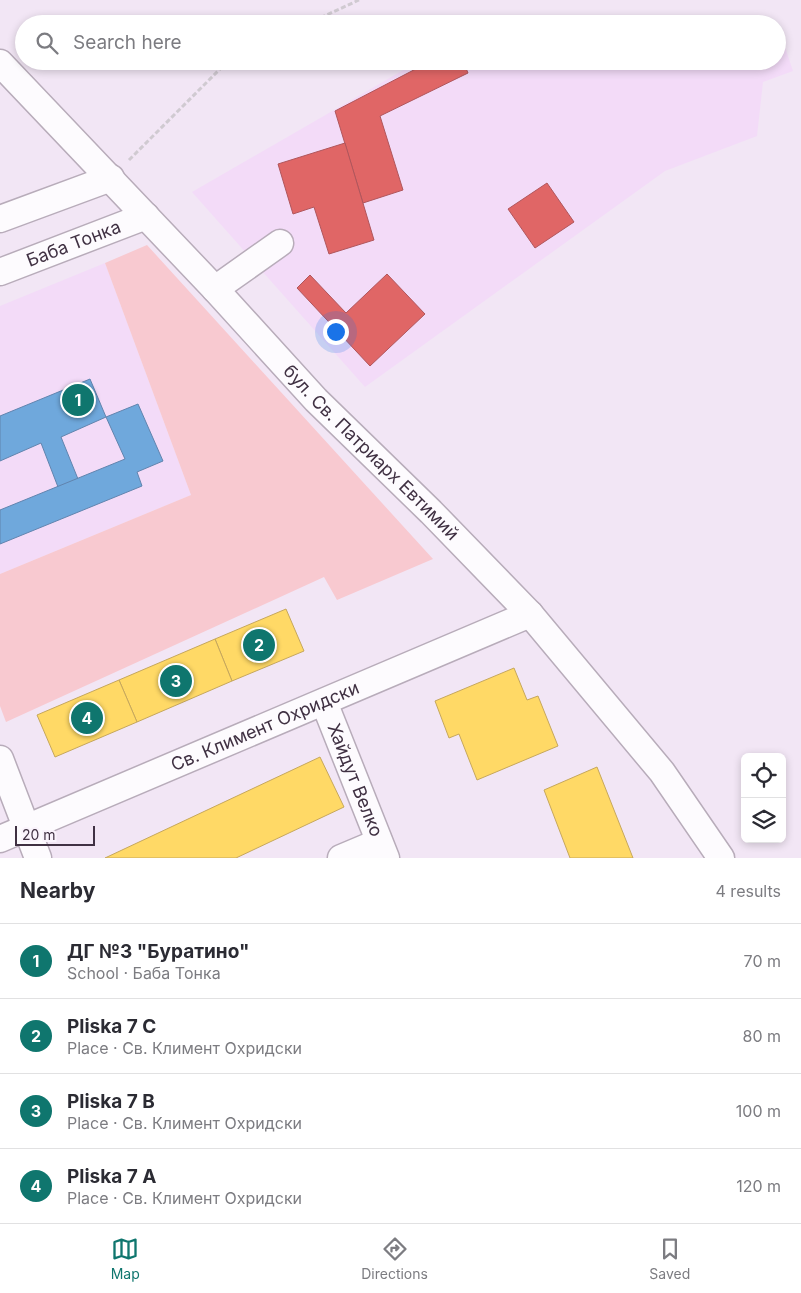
<!DOCTYPE html>
<meta charset="utf-8">
<style>
body{margin:0;font-family:Inter,sans-serif;background:#f7f7f7;color:#2b2b33}
.controls{position:absolute;right:15px;bottom:15px;display:grid;overflow:hidden;border-radius:8px;box-shadow:0 2px 8px #0003}
.controls button{width:45px;height:45px;display:grid;place-items:center;padding:0;border:0;border-bottom:1px solid #e1e1e2;background:#fff;color:#2b2b33;font:25px sans-serif}
.scale{position:absolute;left:15px;bottom:12px;width:80px;box-sizing:border-box;padding-left:5px;border:2px solid #403143;border-top:0;font-size:14px;line-height:18px;white-space:nowrap;color:#403143;-webkit-text-stroke:4px #faf3fc;paint-order:stroke}
.you{position:absolute;left:335px;top:331px;width:18px;height:18px;margin:-12px;border:4px solid #fff;border-radius:50%;background:#1a73e8;box-shadow:0 0 0 8px #1a73e833}
.badge{display:grid;place-items:center;width:32px;height:32px;border-radius:50%;background:#0f766e;color:#fff;font-size:16px;font-weight:700}
.pin{position:absolute;translate:-50% -50%;border:2px solid #fff;box-shadow:0 1px 5px #0006}
.list{margin:0;padding:0;list-style:none}
h2{display:flex;justify-content:space-between;align-items:center;height:65px;margin:0;padding:0 20px;font-size:21px}
h2 small{font-size:16px;font-weight:400;color:#7c7c81}
.list li{display:grid;grid-template-columns:32px 1fr auto;gap:15px;align-items:center;box-sizing:border-box;height:75px;padding:0 20px;border-top:1px solid #e1e1e2}
.list b{display:block;font-size:19px;white-space:nowrap}
.list p{margin:0;font-size:16px;white-space:nowrap;color:#7c7c81}
.list em{font-size:16px;font-style:normal;color:#7c7c81}
.icon{flex:none;width:28px;height:28px;fill:none;stroke:currentColor;stroke-width:2;stroke-linecap:round;stroke-linejoin:round}
.map{position:relative;flex:none;width:801px;height:858px;overflow:hidden}
.search{position:absolute;background:#fff;box-shadow:0 2px 8px #0003;left:15px;right:15px;top:15px;height:55px;display:flex;align-items:center;gap:12px;box-sizing:border-box;padding:0 18px;border-radius:28px;color:#7c7c81;font-size:19px}
.sheet{height:365px;background:#fff}
nav{display:flex;justify-content:space-around;align-items:center;box-sizing:border-box;height:70px;border-top:1px solid #e1e1e2;background:#fff;font-size:14px;color:#7c7c81}
nav a{display:grid;justify-items:center;gap:2px}
nav .on{color:#0f766e}
.map>svg:first-child{display:block}
.built{fill:#f3dbf8}
.green{fill:#f8c9d0}
.homes{fill:#ffd966;stroke:#c6a75c}
.shops{fill:#e06666;stroke:#b0565c}
.schools{fill:#6fa8dc;stroke:#6184ae}
.lines{fill:none;stroke-linecap:round;stroke-linejoin:round}
.minor-casing{stroke:#b8acba;stroke-width:29}
.path{stroke:#d0cad1;stroke-width:3;stroke-dasharray:5 2.5;stroke-linecap:butt}
.minor{stroke:#fdfbfe;stroke-width:26}
.labels{text-anchor:middle;stroke-width:5;stroke-linejoin:round;paint-order:stroke}
.street-label{font-size:18px;fill:#403143;stroke:#faf3fc}
</style>
<div class="map">
<svg width="801" height="858" viewBox="0 0 801 858">
<rect width="100%" height="100%" fill="#f2e6f5"/>
<!-- built -->
<g class="built">
<path d="M778,26L793,71L763,82L757,136L665,171L365,387L192,192L419,61H777Z"/>
<path d="M105,263L191,495L0,574V306Z"/>
</g>
<!-- green -->
<path class="green" d="M147,245L433,559L337,600L324,577L6,722L0,706V574L191,495L105,263Z"/>
<!-- homes -->
<g class="homes">
<path d="M286,609L304,651L232,681L215,639Z"/>
<path d="M215,639L232,681L137,722L119,680Z"/>
<path d="M514,668L527,700L538,696L558,746L477,780L459,734L449,738L435,701Z"/>
<path d="M119,680L137,722L55,757L37,715Z"/>
<path d="M320,757L344,807L236,858H105Z"/>
<path d="M597,767L633,858H570L544,790Z"/>
</g>
<!-- shops -->
<g class="shops">
<path d="M431,61H463L468,73L380,116L403,190L363,203L335,111Z"/>
<path d="M345,143L374,240L329,254L314,207L293,214L278,164Z"/>
<path d="M547,183L574,222L535,248L508,209Z"/>
<path d="M387,274L425,314L370,366L297,288L310,275L346,313Z"/>
</g>
<!-- schools -->
<g class="schools">
<path d="M90,379L106,417L61,437L78,479L58,487L41,443L0,461V416Z"/>
<path d="M138,404L163,461L137,472L142,486L0,544V510L125,459L106,417Z"/>
</g>
<g class="lines">
<!-- minor casing -->
<g class="minor-casing">
<g id="minor">
<path id="s1" d="M0,63L215,289L316,400L431,512L530,614L662,772L721,858"/>
<path d="M0,219L111,178"/>
<path id="s2" d="M0,272L146,216"/>
<path d="M215,289L280,243"/>
<path id="s3" d="M324,702L386,858"/>
<path d="M0,759L38,858"/>
<path id="s4" d="M0,839L530,614"/>
<path d="M341,858L379,842"/>
</g>
</g>
<!-- path -->
<g class="path">
<path d="M307,24L359,0"/>
<path d="M129,160L228,61"/>
</g>
<!-- minor -->
<use href="#minor" class="minor"/>
</g>
<g class="labels">
<!-- street labels -->
<g class="street-label">
<text dy="6" stroke="none"><textPath href="#s2" startOffset="79">Баба Тонка</textPath></text>
<text dy="6" stroke="none"><textPath href="#s1" startOffset="538">бул. Св. Патриарх Евтимий</textPath></text>
<text dy="6" stroke="none"><textPath href="#s4" startOffset="288">Св. Климент Охридски</textPath></text>
<text dy="6" stroke="none"><textPath href="#s3" startOffset="84">Хайдут Велко</textPath></text>
</g>
</g>
</svg>
<div class="controls">
<button><svg class="icon" aria-label="locate" viewBox="0 0 24 24"><circle cx="12" cy="12" r="6"/><path d="M12 2v4M12 18v4M2 12h4M18 12h4"/></svg></button>
<button><svg class="icon" aria-label="layers" viewBox="0 0 24 24"><path d="M12 4l9 5-9 5-9-5zM3 14l9 5 9-5"/></svg></button>
</div>
<div class="scale">20 m</div>
<div class="you"></div>
<div class="pin badge" style="left:78px;top:400px">1</div>
<div class="pin badge" style="left:259px;top:645px">2</div>
<div class="pin badge" style="left:176px;top:681px">3</div>
<div class="pin badge" style="left:87px;top:718px">4</div>
<div class="search"><svg class="icon" aria-label="search" viewBox="0 0 24 24"><circle cx="10" cy="10" r="6"/><path d="M15 15l6 6"/></svg>Search here</div>
</div>
<section class="sheet">
<h2>Nearby<small>4 results</small></h2>
<ul class="list">
<li><span class="badge">1</span><div><b>ДГ №3 &quot;Буратино&quot;</b><p>School · Баба Тонка</p></div><em>70 m</em></li>
<li><span class="badge">2</span><div><b>Pliska 7 C</b><p>Place · Св. Климент Охридски</p></div><em>80 m</em></li>
<li><span class="badge">3</span><div><b>Pliska 7 B</b><p>Place · Св. Климент Охридски</p></div><em>100 m</em></li>
<li><span class="badge">4</span><div><b>Pliska 7 A</b><p>Place · Св. Климент Охридски</p></div><em>120 m</em></li>
</ul>
</section>
<nav>
<a class="on"><svg class="icon" aria-label="map" viewBox="0 0 24 24"><path d="M3 6l6-2 6 2 6-2v14l-6 2-6-2-6 2zM9 4v14M15 6v14"/></svg>Map</a>
<a><svg class="icon" aria-label="directions" viewBox="0 0 24 24"><path d="M12 3l9 9-9 9-9-9zM9 14v-3h6M13 9l2 2-2 2"/></svg>Directions</a>
<a><svg class="icon" aria-label="saved" viewBox="0 0 24 24"><path d="M7 4h10v16l-5-4-5 4z"/></svg>Saved</a>
</nav>
